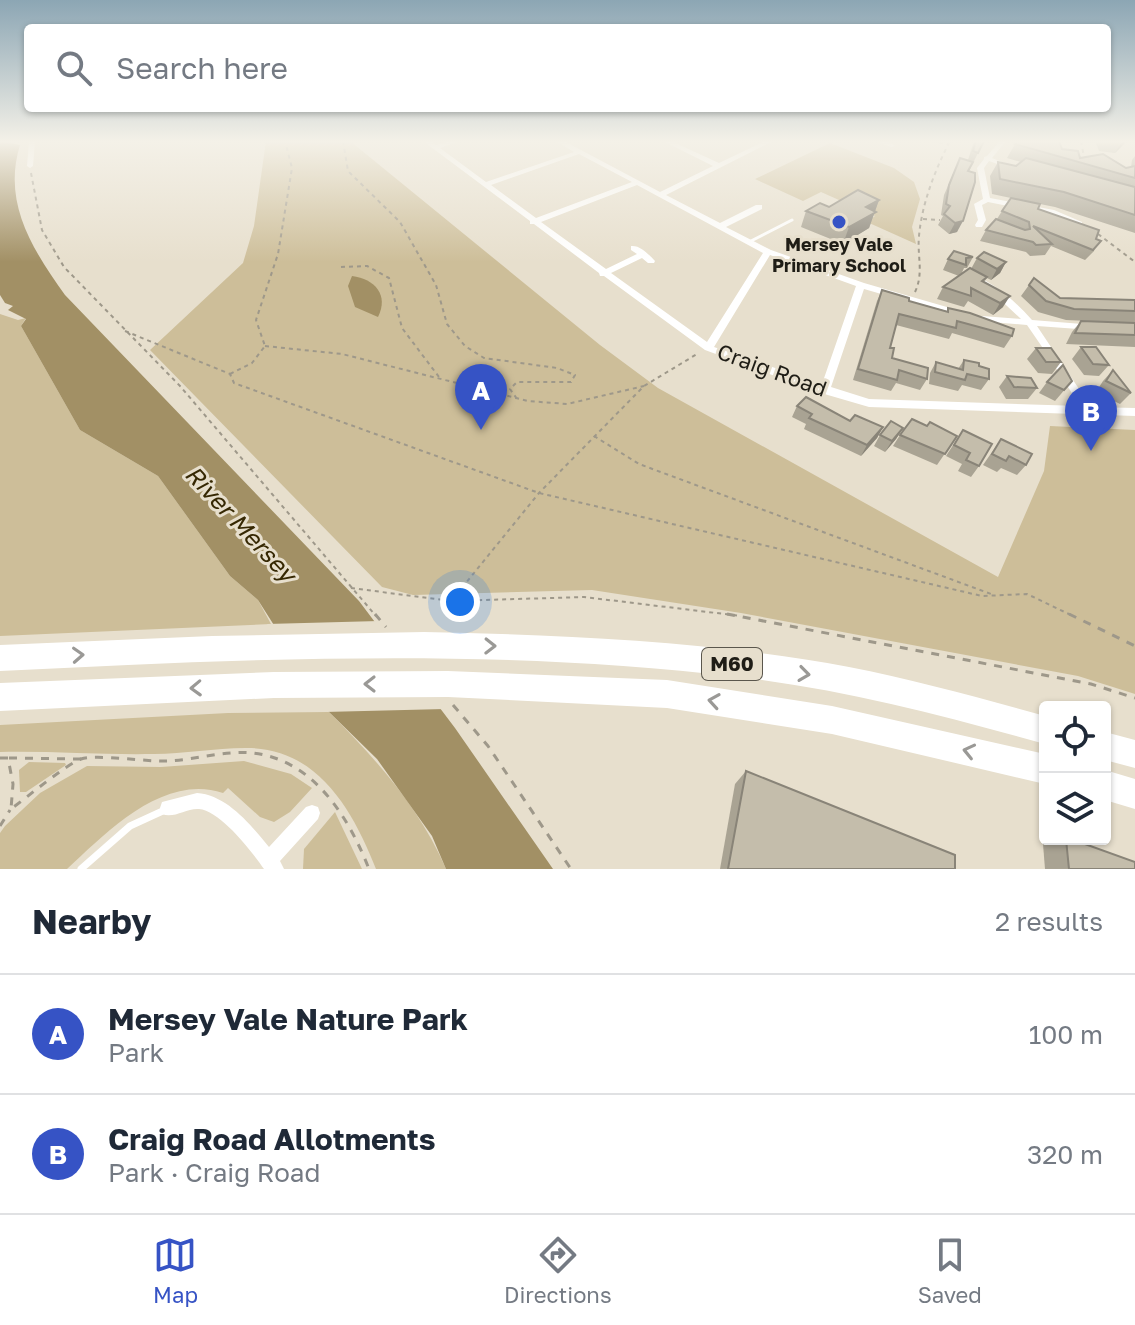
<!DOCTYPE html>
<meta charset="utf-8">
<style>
body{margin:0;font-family:"Golos Text",sans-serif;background:#f2f2f3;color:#1f2937}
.controls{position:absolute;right:24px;bottom:24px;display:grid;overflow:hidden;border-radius:8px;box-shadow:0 2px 6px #0004}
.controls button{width:72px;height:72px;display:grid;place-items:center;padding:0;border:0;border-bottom:2px solid #e0e1e3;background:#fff;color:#1f2937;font:40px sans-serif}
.you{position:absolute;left:460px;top:602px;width:28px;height:28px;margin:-20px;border:6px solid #fff;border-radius:50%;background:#1a73e8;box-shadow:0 0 0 12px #1a73e833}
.badge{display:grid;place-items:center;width:52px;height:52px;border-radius:50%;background:#3653c5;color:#fff;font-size:26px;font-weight:700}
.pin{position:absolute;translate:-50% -66px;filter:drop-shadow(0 2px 4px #0008)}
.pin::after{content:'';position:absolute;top:42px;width:28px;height:24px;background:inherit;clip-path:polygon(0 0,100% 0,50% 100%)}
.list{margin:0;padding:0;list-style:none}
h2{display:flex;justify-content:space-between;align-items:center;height:104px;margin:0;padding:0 32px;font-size:34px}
h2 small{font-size:26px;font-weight:400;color:#747a83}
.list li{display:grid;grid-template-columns:52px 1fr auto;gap:24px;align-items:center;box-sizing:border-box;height:120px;padding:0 32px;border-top:2px solid #e0e1e3}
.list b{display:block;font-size:30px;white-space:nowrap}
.list p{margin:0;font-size:26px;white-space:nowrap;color:#747a83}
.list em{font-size:26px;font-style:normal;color:#747a83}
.icon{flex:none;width:44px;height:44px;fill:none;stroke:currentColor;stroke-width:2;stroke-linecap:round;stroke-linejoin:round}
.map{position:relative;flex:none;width:1135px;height:869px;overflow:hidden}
.search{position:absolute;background:#fff;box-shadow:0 2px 6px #0004;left:24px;right:24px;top:24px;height:88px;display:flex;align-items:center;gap:20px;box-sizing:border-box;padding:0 28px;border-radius:8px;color:#747a83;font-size:30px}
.sheet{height:344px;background:#fff}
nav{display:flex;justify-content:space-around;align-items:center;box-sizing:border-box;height:112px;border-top:2px solid #e0e1e3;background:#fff;font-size:22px;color:#747a83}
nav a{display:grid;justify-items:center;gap:4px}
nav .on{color:#3653c5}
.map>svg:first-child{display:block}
.green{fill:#cdbe99}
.water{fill:#a29065}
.pier{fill:#e7dfcd}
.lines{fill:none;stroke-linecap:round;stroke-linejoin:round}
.path-far1{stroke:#9e988a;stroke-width:2;stroke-dasharray:4 4;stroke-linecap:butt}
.path{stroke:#9e988a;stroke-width:3;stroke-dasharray:8 8;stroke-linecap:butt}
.lane-far1{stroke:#fff;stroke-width:3}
.lane{stroke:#fff;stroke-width:7}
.street{fill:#fff;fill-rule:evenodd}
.highway{fill:#fff;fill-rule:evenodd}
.wall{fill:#a9a393}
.shaded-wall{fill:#898478}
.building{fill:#c4bdab;stroke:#898478;stroke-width:2}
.oneway{stroke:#9a9996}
.poi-dot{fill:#3653c5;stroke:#e7dfcd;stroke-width:3}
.labels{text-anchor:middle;stroke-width:6;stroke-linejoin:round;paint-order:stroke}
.far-poi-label{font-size:18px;font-weight:bold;fill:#1f1d16;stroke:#e7dfcd}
.shield{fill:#e7dfcd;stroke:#5b574d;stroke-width:2}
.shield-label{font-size:20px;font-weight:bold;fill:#1f1d16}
.street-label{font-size:22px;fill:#1f1d16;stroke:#e7dfcd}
.water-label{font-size:24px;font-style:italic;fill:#362803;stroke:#e7dfcd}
</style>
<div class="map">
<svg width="1135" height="869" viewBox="0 0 1135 869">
<rect width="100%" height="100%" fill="#e7dfcd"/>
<!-- green -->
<g class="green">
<path d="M266,141H350L600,345L658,388L998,577L1044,471L1050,426L1135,430V694L1078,676L741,613L592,590L413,595L382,587L150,350L243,263L254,226Z"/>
<path d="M830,143L894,168L914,182L920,199L912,227L916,244L867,222L875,216L821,192L803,201L755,179Z"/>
<path d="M0,314L18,320L26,318L21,326L80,430L158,476L230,576L258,600L271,624L0,636Z"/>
<path d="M329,712C376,759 420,808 446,869H376C353,811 318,747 245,748C215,748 184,754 154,754C102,755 51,751 0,752V725L228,713Z"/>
<path d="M244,761L291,774L312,788L290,812L274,822L260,817L228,788L223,793C163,773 106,833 67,869H0V833L5,826L40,793L87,766L161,767Z"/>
<path d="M29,762L65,763L66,765L26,792H20L19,770Z"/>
<path d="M335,812L362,869H303L304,849Z"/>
</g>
<!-- water -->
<g class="water">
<path d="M0,141L20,145C2,203 33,250 65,295L359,601L455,728L553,869H446L432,836L377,759L329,712L258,600L230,576L158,476L80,430L21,326L26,319L8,310L13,306L5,303L0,295Z"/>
<path d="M352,276C375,279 389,295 378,317L355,307L348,286Z"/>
</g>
<!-- pier -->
<path class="pier" d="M379,621L445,709L324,712L267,624Z"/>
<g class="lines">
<!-- path-far1 -->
<g class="path-far1">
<path d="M343,141L348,171L400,222L436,285L447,324L465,346L484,358L557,368L575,375L571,382H517L510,389L517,399"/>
<path d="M931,141L948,144"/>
<path d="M1081,141L1084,157"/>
<path d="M31,173L42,230L64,267L180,386L376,616"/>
<path d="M923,219L940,220"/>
<path d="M1098,234L1135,262"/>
<path d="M341,267L367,266L389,278L402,328L439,377"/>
<path d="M915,292C924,273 917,256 919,236C922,203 935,170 950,141"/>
<path d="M125,331L230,374L234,383L539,493L982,596L1027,594L1073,616"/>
<path d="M265,346L342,354L528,401L567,404L644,386"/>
<path d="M230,374L252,363L265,346L256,320L278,254L292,168L285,141"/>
<path d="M594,436L639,464L991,594"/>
<path d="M351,588L451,601L584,597L741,616"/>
<path d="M452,600L539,493L644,386L697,354"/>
</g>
<!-- path -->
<g class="path">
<path d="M375,614L386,627"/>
<path d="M727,614L1091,684L1135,698"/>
<path d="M1069,614L1135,646"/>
<path d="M453,705L488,746L571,869"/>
<path d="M0,758H8L13,784L11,809C26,798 67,764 81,759C97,754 147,762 167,761C195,760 226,750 253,753C314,760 349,818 369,869"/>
<path d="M9,758L82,759"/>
<path d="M0,826L10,810"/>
</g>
<!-- lane-far1 -->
<path class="lane-far1" d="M749,242L792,220"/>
<!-- lane -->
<path class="lane" d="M81,869L130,826L167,809"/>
<!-- street -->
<g class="street">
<path d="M29,141H35L33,166L30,168L27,166Z"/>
<path d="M423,141H430L436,145L451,141H460L440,148L486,182L574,152L556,141H564L660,192L713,166L663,141H671L719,163L765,141H773L666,195L720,223L756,205H762V209L726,227L771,250L864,283L964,312L966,314L961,317L864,289L831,387L869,399L1080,406L1049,357L1027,325L979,321L977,319L982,316L1021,319L992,292L973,281V277L976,276C998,286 1016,302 1032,320L1095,325V329L1092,330L1037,326L1091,407L1135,408V416L869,407L821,393L705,350L604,276H600L599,273L534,224H530V221ZM579,154L632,182L536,218L491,185ZM637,185L763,253L707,342L611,273L642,258L648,263H654L655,261C649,255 641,245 631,246V250L637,254L606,269L541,222ZM770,255L856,286L822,384L714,347Z"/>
<path d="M876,141H885L896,146L891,147Z"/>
<path d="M1000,141H1006L992,158L1012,166L1009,168L989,161L984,168L990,198L1054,210L1082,222V226H1076L1049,214L988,202L982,205L986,220L982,227H976L975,225L978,220L974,204L983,199L977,168L984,159V157L987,156Z"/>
<path d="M197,793C227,795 251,825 269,847L306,807L312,805L318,807L320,813L318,819L280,861L284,869H264C252,852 221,811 199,809C186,808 174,819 162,814L160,808L162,802Z"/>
</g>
<!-- highway -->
<g class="highway">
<path d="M424,632C566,635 709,641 849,667C915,680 980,698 1045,716V744C944,716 843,689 738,677C493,647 246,659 0,671V645L212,636Z"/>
<path d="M448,671L667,680L832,706L1045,754V784L832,734L667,708L448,697L274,698L0,711V683L274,672Z"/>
<path d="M1105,732L1135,740V768L1105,760Z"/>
<path d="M1105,770L1135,779V809L1105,800Z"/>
</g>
</g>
<!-- wall -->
<g class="wall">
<path d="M974,141H984L969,171L957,232L949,234L938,225L943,216L941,215L944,195L960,158L968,160Z"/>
<path d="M1078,141H1127L1115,153L1099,151L1096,143Z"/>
<path d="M1015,144L1062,149L1080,158L1126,168L1131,167L1132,160L1135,156V233L1055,207L1040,204L1038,209L1096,239L1094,251L1085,260L1051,246L1045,255L1030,256L1026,252L980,241L986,230L997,219L1002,211L1039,204L992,194L990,176L998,162L1016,166L1021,162L1007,158Z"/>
<path d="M879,200L869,228L843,244L801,227L806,211Z"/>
<path d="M973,257L967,268H964L961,275L971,269L977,258L1006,262L1000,273L991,280L987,278L984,282L1003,307L993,315L968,301L964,307L937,299L943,287L959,276L943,270L948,259Z"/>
<path d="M1029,285L1060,298L1135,300V323L1066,320L1038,312L1021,296Z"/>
<path d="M882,290L909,301L947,311L948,308L1012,336L1004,348L952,333L949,339L896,325L890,348L892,358L927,379L920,390L896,383L891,391L853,380L877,301Z"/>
<path d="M1081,321L1135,323V347L1066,344L1072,332Z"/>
<path d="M1081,347L1109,365L1099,376L1084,375L1072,359Z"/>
<path d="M1036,348L1061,362L1052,374L1038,373L1027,359Z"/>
<path d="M964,360L979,366L989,379L981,390L962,385L958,391L929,384L930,373L936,362L958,369Z"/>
<path d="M1113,370L1131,393L1120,404L1096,392L1103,381Z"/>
<path d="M1007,376L1037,388L1028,399H1006L999,387Z"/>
<path d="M1072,381L1055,401L1039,393L1047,382Z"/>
<path d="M797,406L850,421L883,427L877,438L861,456L804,429L806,424L792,417Z"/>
<path d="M927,426L957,436L937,465L893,446L900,435Z"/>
<path d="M903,428L896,439L885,452L874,446L880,435Z"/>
<path d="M963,430L979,466L971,477L958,471L962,464L946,456Z"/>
<path d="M1001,439L1026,465L1017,475L1001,468L997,472L983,465Z"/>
<path d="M746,771L955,869H720L735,784Z"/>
<path d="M1059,839H1071L1135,869H1045L1043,844Z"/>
</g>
<!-- shaded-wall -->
<g class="shaded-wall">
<path d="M1123,141H1127L1115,153L1121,143Z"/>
<path d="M879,200L869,228L843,244L849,227L866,207Z"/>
<path d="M963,221L957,232L949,234L955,223Z"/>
<path d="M1006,262L1000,273L991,280L997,269Z"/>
<path d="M1010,296L1003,307L993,315L1000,303Z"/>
<path d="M883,427L877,438L861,456L867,445Z"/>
<path d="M903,428L896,439L885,452L892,441Z"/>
</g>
<!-- building -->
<g class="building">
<path d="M976,141H984L978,153L973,151Z"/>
<path d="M1018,141H1059L1062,149L1078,151L1080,158L1103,154L1126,168L1135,166V178L1015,144Z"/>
<path d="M960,158L973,162L968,171L975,173V182L963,221L955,223L944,214L950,206L946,204L949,185Z"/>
<path d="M1026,158L1135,187V215L1064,192L1000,179L998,162L1016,166Z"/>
<path d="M858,190L879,200L866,207L876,212L849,227L806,211L820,203L829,207Z"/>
<path d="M1011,198L1040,204L1038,209L1099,230L1096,239L1101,241L1093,250L1033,226L1052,244L1036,245L1033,242L986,230L996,219L1025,230L1030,229L1029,222L1002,211Z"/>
<path d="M954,251L973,257L966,258V265L948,259Z"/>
<path d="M984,252L1006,262L997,269L977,258Z"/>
<path d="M970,268L987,277L982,281L1010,296L1000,303L971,288V296L943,287Z"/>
<path d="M1034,278L1060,298L1135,300V311L1074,309L1046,301L1029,285Z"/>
<path d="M882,290L909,298V301L948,312V308L970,313L1014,329L1012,336L957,321L956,328L899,314L890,348H894L892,358L928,368L927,379L899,370L897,380L858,369Z"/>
<path d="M1081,321L1135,323V335L1075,333Z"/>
<path d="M1081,347H1096L1109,365L1093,364Z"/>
<path d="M1036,348H1051L1061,362H1046Z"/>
<path d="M964,360L979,363V366L989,369V379L967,374L965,380L935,372L936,362L963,370Z"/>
<path d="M1063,365L1072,381L1064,390L1047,382Z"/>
<path d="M1113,370L1131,393L1106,381Z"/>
<path d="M1007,376L1031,378L1037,388L1014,387Z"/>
<path d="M806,397L850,421L855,415L883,427L867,445L809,418L812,414L797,406Z"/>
<path d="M912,419L927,426L930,422L957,436L945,454L900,435Z"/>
<path d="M891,421L903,428L892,441L880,435Z"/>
<path d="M963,430L992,444L979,466L966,460L970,453L954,445Z"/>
<path d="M1001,439L1032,454L1026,465L1009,456L1006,461L992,454Z"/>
<path d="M746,771L955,855V869H728Z"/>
<path d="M1066,839H1071L1135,862V869H1069Z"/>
</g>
<!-- one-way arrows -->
<defs><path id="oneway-chevron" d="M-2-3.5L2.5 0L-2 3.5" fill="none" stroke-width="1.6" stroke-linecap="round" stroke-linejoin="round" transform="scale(2)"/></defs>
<g class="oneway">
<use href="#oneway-chevron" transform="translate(490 646) rotate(1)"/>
<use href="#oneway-chevron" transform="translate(78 655) rotate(-3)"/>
<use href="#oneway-chevron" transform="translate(804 674) rotate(8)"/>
<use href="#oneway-chevron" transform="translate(370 684) rotate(180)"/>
<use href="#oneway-chevron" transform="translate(196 688) rotate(178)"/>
<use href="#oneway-chevron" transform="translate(714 701) rotate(-171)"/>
<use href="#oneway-chevron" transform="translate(969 751) rotate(-167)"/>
</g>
<!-- sky -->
<linearGradient id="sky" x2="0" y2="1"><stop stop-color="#8ca6b4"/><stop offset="0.54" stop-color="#f4f1e8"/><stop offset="1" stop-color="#f4f1e8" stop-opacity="0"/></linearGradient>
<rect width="1135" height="262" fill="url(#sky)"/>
<!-- markers -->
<circle class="poi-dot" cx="839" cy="222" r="8"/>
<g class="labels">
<!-- far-poi labels -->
<g class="far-poi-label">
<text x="839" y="251">Mersey Vale<tspan x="839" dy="21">Primary School</tspan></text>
</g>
<!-- shield labels -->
<rect class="shield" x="702" y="648" width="60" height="32" rx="6"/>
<g class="shield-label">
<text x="732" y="671">M60</text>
</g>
<!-- street labels -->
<g class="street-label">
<text transform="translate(772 370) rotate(20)" y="8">Craig Road</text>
</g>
<!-- water labels -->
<g class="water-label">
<text transform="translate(240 524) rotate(47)" y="8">River Mersey</text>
</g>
</g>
</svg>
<div class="controls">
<button><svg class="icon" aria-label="locate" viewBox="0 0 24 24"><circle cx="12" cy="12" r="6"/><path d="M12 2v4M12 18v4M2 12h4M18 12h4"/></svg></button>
<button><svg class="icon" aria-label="layers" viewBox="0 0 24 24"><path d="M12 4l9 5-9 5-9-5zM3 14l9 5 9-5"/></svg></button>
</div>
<div class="you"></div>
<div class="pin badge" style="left:481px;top:430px">A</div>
<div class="pin badge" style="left:1091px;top:451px">B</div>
<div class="search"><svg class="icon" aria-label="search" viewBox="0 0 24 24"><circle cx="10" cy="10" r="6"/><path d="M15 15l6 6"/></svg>Search here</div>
</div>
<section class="sheet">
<h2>Nearby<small>2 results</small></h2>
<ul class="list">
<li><span class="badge">A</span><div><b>Mersey Vale Nature Park</b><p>Park</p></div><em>100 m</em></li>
<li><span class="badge">B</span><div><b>Craig Road Allotments</b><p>Park · Craig Road</p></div><em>320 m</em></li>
</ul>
</section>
<nav>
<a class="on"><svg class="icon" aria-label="map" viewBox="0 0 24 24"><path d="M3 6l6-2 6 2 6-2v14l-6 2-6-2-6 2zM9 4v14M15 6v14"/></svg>Map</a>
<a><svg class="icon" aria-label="directions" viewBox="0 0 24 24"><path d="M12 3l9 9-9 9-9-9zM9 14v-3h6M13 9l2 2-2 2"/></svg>Directions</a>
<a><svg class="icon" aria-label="saved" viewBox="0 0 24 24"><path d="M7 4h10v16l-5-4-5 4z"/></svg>Saved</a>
</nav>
